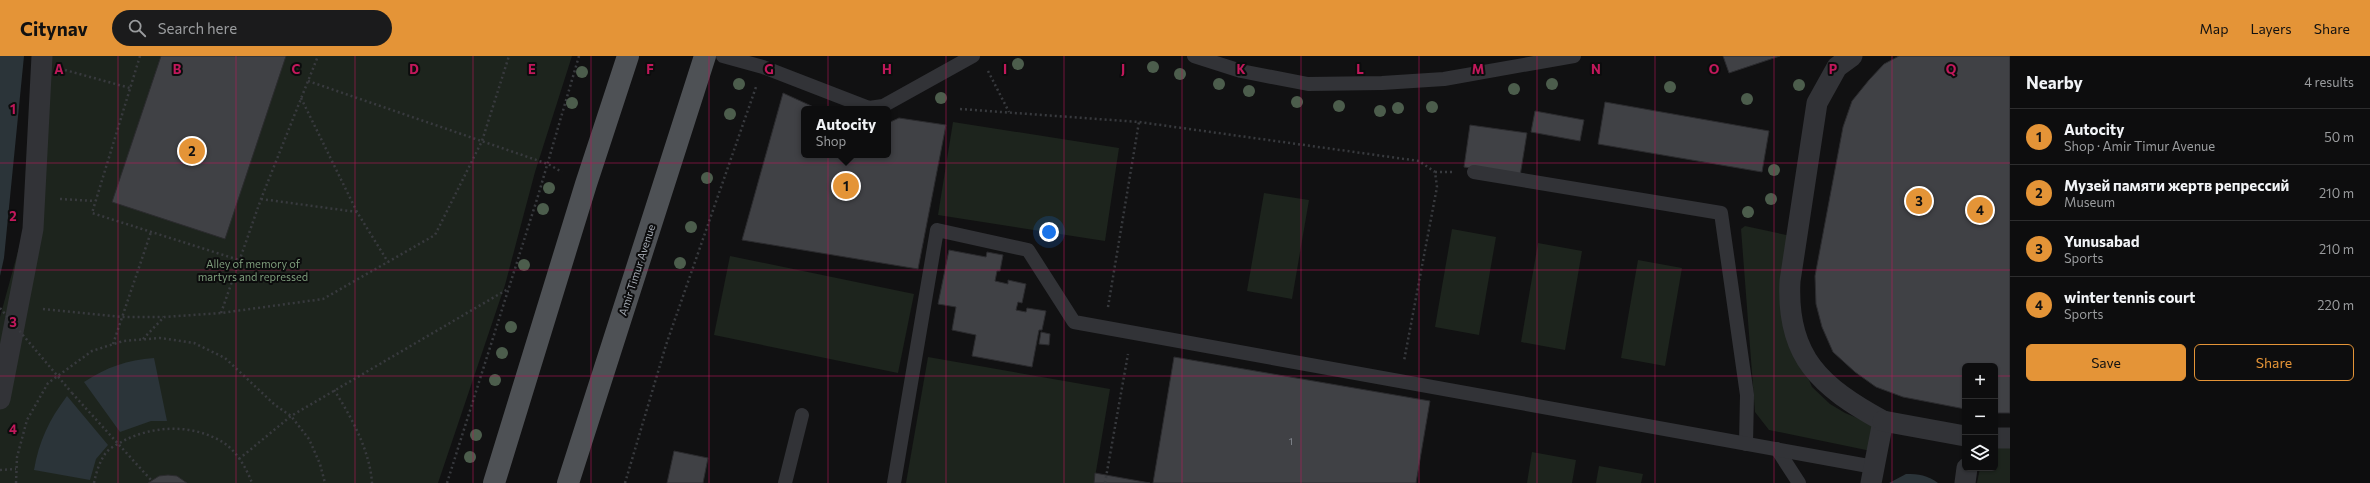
<!DOCTYPE html>
<meta charset="utf-8">
<style>
body{margin:0;font-family:Commissioner,sans-serif;background:#1b1b1c;color:#f1f3f6}
.controls{position:absolute;right:12px;bottom:12px;display:grid;overflow:hidden;border-radius:6px;box-shadow:0 1px 3px #0004}
.controls button{width:36px;height:36px;display:grid;place-items:center;padding:0;border:0;border-bottom:1px solid #2d2d2e;background:#0d0d0e;color:#f1f3f6;font:20px sans-serif}
.you{position:absolute;left:1049px;top:176px;width:14px;height:14px;margin:-10px;border:3px solid #fff;border-radius:50%;background:#1a73e8;box-shadow:0 0 0 6px #1a73e833}
.badge{display:grid;place-items:center;width:26px;height:26px;border-radius:50%;background:#e49437;color:#111;font-size:13px;font-weight:700}
.pin{position:absolute;translate:-50% -50%;border:2px solid #fff;box-shadow:0 1px 4px #0006}
.popup{position:absolute;left:801px;top:50px;width:90px;height:52px;box-sizing:border-box;display:grid;place-content:center;border-radius:6px;background:#0d0d0e;filter:drop-shadow(0 1px 3px #0005);font-size:13px;white-space:nowrap;color:#9a9c9e}
.popup b{font-size:15px;color:#f1f3f6}
.popup::after{content:'';position:absolute;left:50%;top:100%;margin-left:-8px;border:8px solid transparent;border-top-color:#0d0d0e}
.list{margin:0;padding:0;list-style:none}
h2{display:flex;justify-content:space-between;align-items:center;height:52px;margin:0;padding:0 16px;font-size:17px}
h2 small{font-size:13px;font-weight:400;color:#9a9c9e}
.list li{display:grid;grid-template-columns:26px 1fr auto;gap:12px;align-items:center;box-sizing:border-box;height:56px;padding:0 16px;border-top:1px solid #2d2d2e}
.list b{display:block;font-size:15px;white-space:nowrap}
.list p{margin:0;font-size:13px;white-space:nowrap;color:#9a9c9e}
.list em{font-size:13px;font-style:normal;color:#9a9c9e}
.actions{display:flex;gap:8px;padding:12px 16px}
.actions a{flex:1;padding:9px 0;border:1px solid #e49437;border-radius:6px;text-align:center;font-size:14px;color:#e49437}
.actions .main{background:#e49437;color:#111}
.icon{flex:none;width:22px;height:22px;fill:none;stroke:currentColor;stroke-width:2;stroke-linecap:round;stroke-linejoin:round}
.map{position:relative;flex:none;width:2010px;height:427px;overflow:hidden}
header{display:flex;align-items:center;gap:24px;box-sizing:border-box;height:56px;padding:0 20px;background:#e49437;color:#111}
header strong{font-size:19px}
nav{display:flex;gap:22px;margin-inline-start:auto;font-size:14px}
.search{width:280px;height:36px;background:#1b1b1c;display:flex;align-items:center;gap:10px;box-sizing:border-box;padding:0 14px;border-radius:22px;color:#9a9c9e;font-size:15px}
main{display:flex}
aside{flex:1;background:#0d0d0e}
.map>svg:first-child{display:block}
.green{fill:#1d241d}
.water{fill:#2b3439}
.building{fill:#404145;stroke:#2b2b2e}
.lines{fill:none;stroke-linecap:round;stroke-linejoin:round}
.path{stroke:#383a3e;stroke-width:2.5;stroke-dasharray:2 3;stroke-linecap:butt}
.service{stroke:#323337;stroke-width:14}
.pedestrian{stroke:#323337;stroke-width:21}
.primary{stroke:#4e5155;stroke-width:22}
.path-bridge{stroke:#383a3e;stroke-width:2.5;stroke-dasharray:2 3;stroke-linecap:butt}
.tree{fill:#4c5d4c}
.grid{fill:none;stroke:#c2185b;stroke-width:1;stroke-opacity:0.55}
.labels{text-anchor:middle;stroke-width:4;stroke-linejoin:round;paint-order:stroke}
.number-label{font-size:9px;fill:#8a8f97}
.park-label{font-size:11px;fill:#7d9c7b;stroke:#0c0c0d}
.street-label{font-size:11px;fill:#a3a9b2;stroke:#0c0c0d}
.grid-label{font-size:13px;text-anchor:middle;font-weight:bold;fill:#c2185b;stroke:#0c0c0d;stroke-width:4;stroke-linejoin:round;paint-order:stroke}
</style>
<header>
<strong>Citynav</strong>
<div class="search"><svg class="icon" aria-label="search" viewBox="0 0 24 24"><circle cx="10" cy="10" r="6"/><path d="M15 15l6 6"/></svg>Search here</div>
<nav><a>Map</a><a>Layers</a><a>Share</a></nav>
</header>
<main>
<div class="map">
<svg width="2010" height="427" viewBox="0 0 2010 427">
<rect width="100%" height="100%" fill="#111112"/>
<!-- green -->
<g class="green">
<path d="M51,0H572L535,116L505,229L438,427H0V261L20,188L42,135Z"/>
<path d="M953,66L1119,92L1105,185L938,159Z"/>
<path d="M1264,137L1309,144L1292,243L1247,235Z"/>
<path d="M1745,170L1791,180L1802,308L1812,331L1830,348L1845,357L1877,370L1871,395L1769,374L1755,356L1741,173Z"/>
<path d="M1452,173L1496,181L1479,279L1435,271Z"/>
<path d="M1538,187L1582,195L1565,294L1521,286Z"/>
<path d="M730,200L914,238L898,317L714,279Z"/>
<path d="M1638,204L1682,212L1665,310L1621,302Z"/>
<path d="M928,301L1110,333L1094,427H906Z"/>
<path d="M1995,389H2010V427H1977L1980,412H1995Z"/>
<path d="M1532,396L1576,404L1572,427H1527Z"/>
<path d="M1599,410L1643,418L1641,427H1596Z"/>
</g>
<!-- water -->
<g class="water">
<path d="M0,0H24L4,202L0,220Z"/>
<path d="M154,302L167,365H151L120,376L84,326C107,311 127,304 154,302Z"/>
<path d="M67,340L108,389L96,403L90,424L34,414C39,385 49,364 67,340Z"/>
<path d="M1906,418C1919,418 1927,419 1938,427H1889Z"/>
</g>
<!-- building -->
<g class="building">
<path d="M161,0H286L225,183L112,146Z"/>
<path d="M1723,0H1780L1729,17Z"/>
<path d="M1899,0H2010V357H1995V310H1965V353L1903,341L1876,331L1855,316L1833,296L1822,271L1816,248L1815,220L1843,71L1852,45L1869,24L1884,8Z"/>
<path d="M783,37L818,53H804V99H888V67L899,62L946,69L918,213L742,184Z"/>
<path d="M1605,46L1769,75L1762,116L1598,88Z"/>
<path d="M1535,55L1584,64L1580,85L1531,76Z"/>
<path d="M1470,69L1527,77L1520,120L1464,111Z"/>
<path d="M949,194L986,201L987,196L1003,199L1000,215H997L995,225L1008,228V224L1026,228L1022,247L1018,246L1016,254L1026,256L1027,252L1046,255L1042,274H1039L1032,311L972,300L976,279L952,274L956,251L938,248Z"/>
<path d="M1041,276L1050,278L1049,289L1039,288Z"/>
<path d="M1174,301L1430,345L1416,427H1153Z"/>
<path d="M674,395L708,402L703,427H667Z"/>
<path d="M1095,417L1150,427H1094Z"/>
<path d="M168,419L177,420L187,427H148L159,420Z"/>
</g>
<g class="lines">
<!-- path -->
<g class="path">
<path d="M140,0L92,157L239,204"/>
<path d="M65,14L130,32"/>
<path d="M988,15L1009,56"/>
<path d="M308,25L548,108L562,116"/>
<path d="M301,42L357,156"/>
<path d="M960,53L1139,66L1419,105L1435,116L1437,131L1404,305"/>
<path d="M1435,116H1452"/>
<path d="M60,143L95,145"/>
<path d="M261,143L357,156L388,206"/>
<path d="M1108,251L1139,66"/>
<path d="M43,253L122,261H163"/>
<path d="M221,257L261,143L318,0"/>
<path d="M143,283L164,261L221,257L323,243L435,179L482,85L509,0"/>
<path d="M113,288L151,176"/>
<path d="M334,334C351,360 370,395 372,427"/>
<path d="M72,337L151,424"/>
<path d="M239,403L291,360L508,233"/>
<path d="M0,414L16,413"/>
<path d="M16,427L17,401L27,364L48,327L92,295L123,285L160,282L194,287L225,302L275,349L291,360L309,383L320,408L325,427"/>
<path d="M94,427C96,417 99,407 105,398C109,392 118,388 125,384C154,370 189,368 219,384C235,392 246,411 252,427"/>
<path d="M447,427L538,140L579,0"/>
<path d="M625,427L666,289L756,31"/>
<path d="M1105,427L1128,298"/>
</g>
<!-- service -->
<g class="service">
<path d="M723,0L763,11L869,52L883,50L973,0"/>
<path d="M1194,0L1241,15L1308,28L1382,27L1444,23L1574,0"/>
<path d="M1474,116L1721,157L1747,339L1746,388"/>
<path d="M1777,393L1799,427"/>
<path d="M785,427L802,359"/>
<path d="M894,427L937,174L1028,194L1074,266L1874,411"/>
</g>
<!-- pedestrian -->
<g class="pedestrian">
<path d="M1852,0L1837,11L1817,47L1790,225C1786,301 1821,331 1883,365L1871,427"/>
<path d="M0,343L33,173L42,0"/>
<path d="M1883,365L1965,380"/>
<path d="M1995,382H2010"/>
<path d="M1965,427L1967,412"/>
</g>
<!-- primary -->
<g class="primary">
<path d="M494,427L586,128L628,0"/>
<path d="M568,427L705,0"/>
</g>
<!-- path-bridge -->
<path class="path-bridge" d="M0,252L72,337"/>
</g>
<!-- trees -->
<g class="tree">
<circle cx="1018" cy="8" r="6"/>
<circle cx="1153" cy="11" r="6"/>
<circle cx="582" cy="16" r="6"/>
<circle cx="1180" cy="18" r="6"/>
<circle cx="739" cy="28" r="6"/>
<circle cx="1219" cy="28" r="6"/>
<circle cx="1552" cy="28" r="6"/>
<circle cx="1799" cy="29" r="6"/>
<circle cx="1670" cy="31" r="6"/>
<circle cx="1514" cy="33" r="6"/>
<circle cx="1249" cy="35" r="6"/>
<circle cx="941" cy="42" r="6"/>
<circle cx="1747" cy="43" r="6"/>
<circle cx="1297" cy="46" r="6"/>
<circle cx="572" cy="47" r="6"/>
<circle cx="1339" cy="50" r="6"/>
<circle cx="1432" cy="51" r="6"/>
<circle cx="1398" cy="52" r="6"/>
<circle cx="1380" cy="55" r="6"/>
<circle cx="730" cy="58" r="6"/>
<circle cx="1774" cy="114" r="6"/>
<circle cx="707" cy="122" r="6"/>
<circle cx="549" cy="132" r="6"/>
<circle cx="1771" cy="143" r="6"/>
<circle cx="543" cy="153" r="6"/>
<circle cx="1748" cy="156" r="6"/>
<circle cx="691" cy="171" r="6"/>
<circle cx="680" cy="207" r="6"/>
<circle cx="524" cy="209" r="6"/>
<circle cx="511" cy="271" r="6"/>
<circle cx="502" cy="297" r="6"/>
<circle cx="495" cy="324" r="6"/>
<circle cx="476" cy="379" r="6"/>
<circle cx="470" cy="401" r="6"/>
</g>
<!-- grid -->
<path class="grid" d="M118,0V427M236,0V427M355,0V427M473,0V427M591,0V427M709,0V427M828,0V427M946,0V427M1064,0V427M1182,0V427M1301,0V427M1419,0V427M1537,0V427M1655,0V427M1774,0V427M1892,0V427M0,107H2010M0,214H2010M0,320H1965M1995,320H2010"/>
<g class="labels">
<!-- number labels -->
<g class="number-label">
<text x="1291" y="389">1</text>
</g>
<!-- park labels -->
<g class="park-label">
<text x="253" y="212">Alley of memory of<tspan x="253" dy="13">martyrs and repressed</tspan></text>
</g>
<!-- street labels -->
<g class="street-label">
<text transform="translate(637 214) rotate(-72)" y="4">Amir Timur Avenue</text>
</g>
</g>
<g class="grid-label">
<text x="59" y="18">A</text>
<text x="177" y="18">B</text>
<text x="296" y="18">C</text>
<text x="414" y="18">D</text>
<text x="532" y="18">E</text>
<text x="650" y="18">F</text>
<text x="769" y="18">G</text>
<text x="887" y="18">H</text>
<text x="1005" y="18">I</text>
<text x="1123" y="18">J</text>
<text x="1241" y="18">K</text>
<text x="1360" y="18">L</text>
<text x="1478" y="18">M</text>
<text x="1596" y="18">N</text>
<text x="1714" y="18">O</text>
<text x="1833" y="18">P</text>
<text x="1951" y="18">Q</text>
<text x="13" y="58">1</text>
<text x="13" y="165">2</text>
<text x="13" y="271">3</text>
<text x="13" y="378">4</text>
</g>
</svg>
<div class="controls">
<button>+</button>
<button>−</button>
<button><svg class="icon" aria-label="layers" viewBox="0 0 24 24"><path d="M12 4l9 5-9 5-9-5zM3 14l9 5 9-5"/></svg></button>
</div>
<div class="you"></div>
<div class="pin badge" style="left:846px;top:130px">1</div>
<div class="popup"><b>Autocity</b>Shop</div>
<div class="pin badge" style="left:192px;top:95px">2</div>
<div class="pin badge" style="left:1919px;top:145px">3</div>
<div class="pin badge" style="left:1980px;top:154px">4</div>
</div>
<aside>
<h2>Nearby<small>4 results</small></h2>
<ul class="list">
<li><span class="badge">1</span><div><b>Autocity</b><p>Shop · Amir Timur Avenue</p></div><em>50 m</em></li>
<li><span class="badge">2</span><div><b>Музей памяти жертв репрессий</b><p>Museum</p></div><em>210 m</em></li>
<li><span class="badge">3</span><div><b>Yunusabad</b><p>Sports</p></div><em>210 m</em></li>
<li><span class="badge">4</span><div><b>winter tennis court</b><p>Sports</p></div><em>220 m</em></li>
</ul>
<div class="actions"><a class="main">Save</a><a>Share</a></div>
</aside>
</main>
